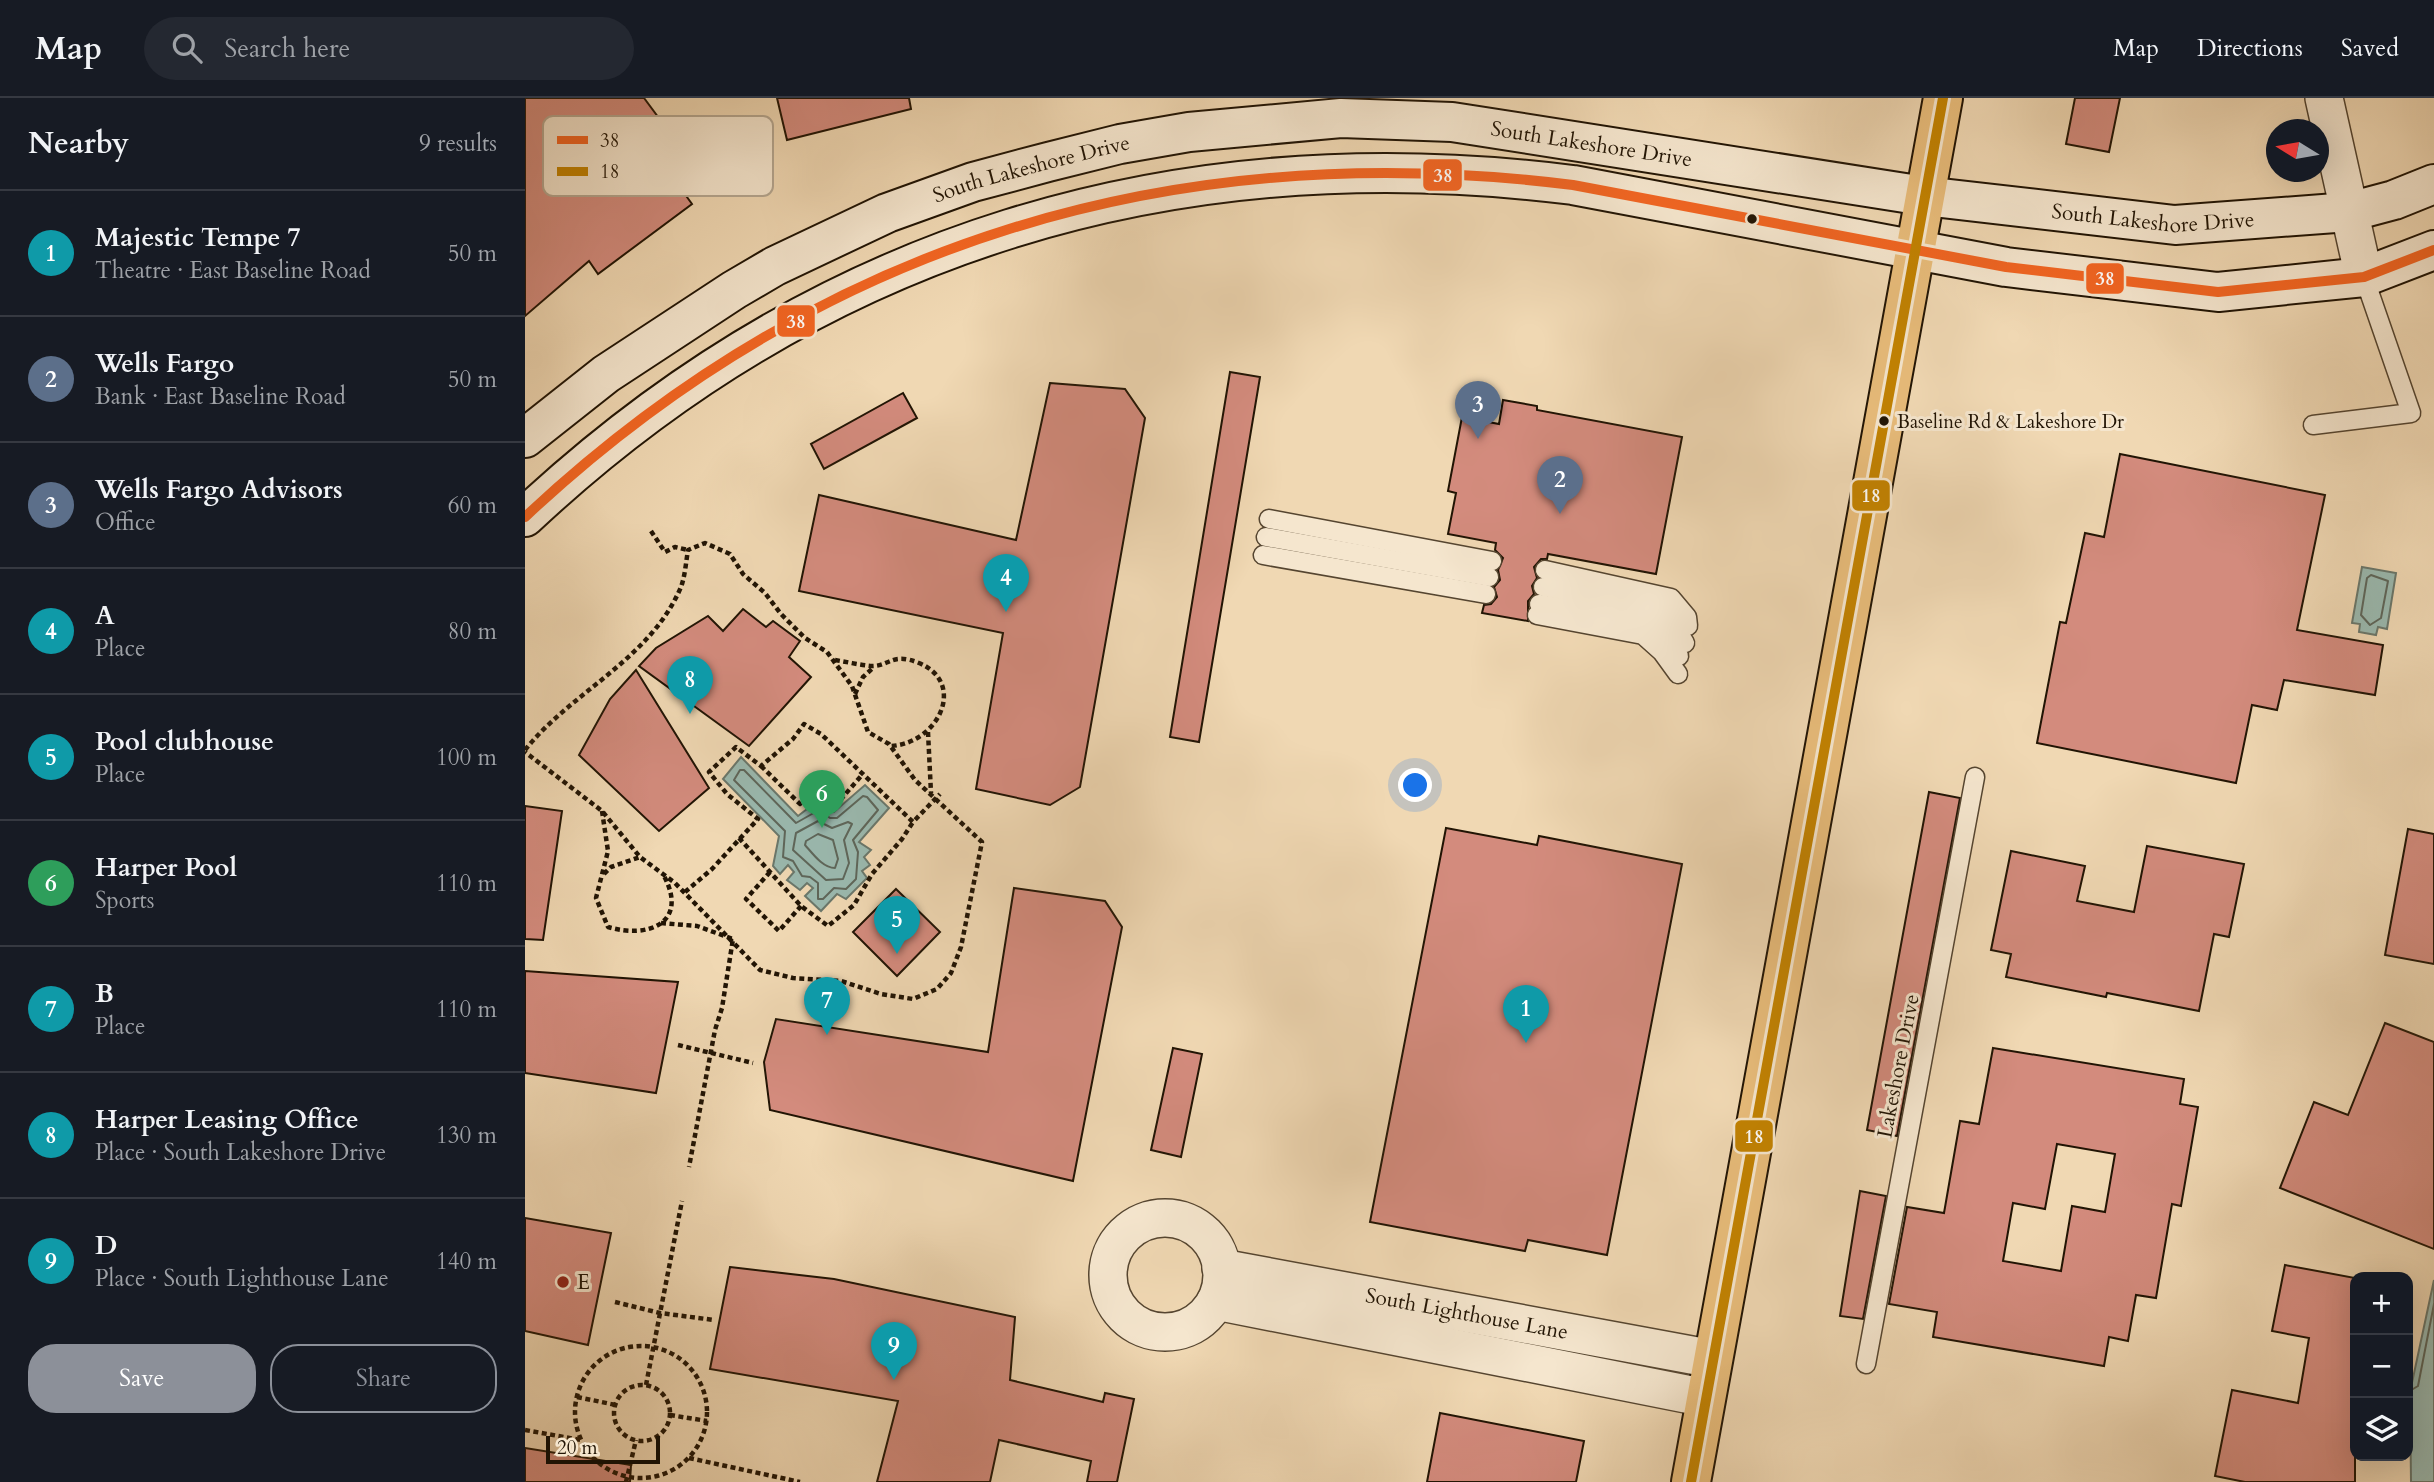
<!DOCTYPE html>
<meta charset="utf-8">
<style>
body{margin:0;font-family:Cardo,serif;background:#242831;color:#f1f3f6}
.controls{position:absolute;right:21px;bottom:21px;display:grid;overflow:hidden;border-radius:14px;box-shadow:0 7px 28px #0002}
.controls button{width:63px;height:63px;display:grid;place-items:center;padding:0;border:0;border-bottom:2px solid #363941;background:#171b24;color:#f1f3f6;font:35px sans-serif}
.compass{position:absolute;left:1741px;top:21px;width:63px;height:63px;border-radius:50%;background:#171b24;box-shadow:0 7px 28px #0002;rotate:281deg}
.scale{position:absolute;left:21px;bottom:18px;width:114px;box-sizing:border-box;padding-left:7px;border:4px solid #211404;border-top:0;font-size:19px;line-height:24px;white-space:nowrap;color:#211404;-webkit-text-stroke:5px #f5e6ce;paint-order:stroke}
.you{position:absolute;left:891px;top:688px;width:24px;height:24px;margin:-18px;border:5px solid #fff;border-radius:50%;background:#1a73e8;box-shadow:0 0 0 10px #1a73e833}
.badge{display:grid;place-items:center;width:46px;height:46px;border-radius:50%;background:#8c9099;color:#fff;font-size:23px;font-weight:700}
.pin{position:absolute;translate:-50% -58px;filter:drop-shadow(0 2px 4px #0008)}
.pin::after{content:'';position:absolute;top:37px;width:24px;height:21px;background:inherit;clip-path:polygon(0 0,100% 0,50% 100%)}
.list{margin:0;padding:0;list-style:none}
h2{display:flex;justify-content:space-between;align-items:center;height:91px;margin:0;padding:0 28px;font-size:30px}
h2 small{font-size:23px;font-weight:400;color:#9ea1a6}
.list li{display:grid;grid-template-columns:46px 1fr auto;gap:21px;align-items:center;box-sizing:border-box;height:126px;padding:0 28px;border-top:2px solid #363941}
.list b{display:block;font-size:26px;white-space:nowrap}
.list p{margin:0;font-size:23px;white-space:nowrap;color:#9ea1a6}
.list em{font-size:23px;font-style:normal;color:#9ea1a6}
.actions{display:flex;gap:14px;padding:21px 28px}
.actions a{flex:1;padding:16px 0;border:2px solid #8c9099;border-radius:28px;text-align:center;font-size:24px;color:#8c9099}
.actions .main{background:#8c9099;color:#fff}
.icon{flex:none;width:38px;height:38px;fill:none;stroke:currentColor;stroke-width:2;stroke-linecap:round;stroke-linejoin:round}
.map{position:relative;flex:none;width:1909px;height:1384px;overflow:hidden}
header{display:flex;align-items:center;gap:42px;box-sizing:border-box;height:98px;padding:0 35px;background:#171b24;border-bottom:2px solid #363941}
header strong{font-size:33px}
nav{display:flex;gap:38px;margin-inline-start:auto;font-size:24px}
.search{width:490px;height:63px;background:#242831;display:flex;align-items:center;gap:18px;box-sizing:border-box;padding:0 24px;border-radius:38px;color:#9ea1a6;font-size:26px}
main{display:flex}
aside{flex:1;background:#171b24}
.map>svg:first-child{display:block}
.water{fill:#9ab9af;stroke:#6a776b;stroke-width:2}
.lines{fill:none;stroke-linecap:round;stroke-linejoin:round}
.shore{stroke:#5e665a;stroke-width:2}
.building{fill:#d38b7d;stroke:#211404;stroke-width:2;fill-rule:evenodd}
.lane-casing{stroke:#554530;stroke-width:21}
.street-casing{stroke:#554530;stroke-width:40}
.secondary-casing{stroke:#211404;stroke-width:42}
.primary-casing{stroke:#211404;stroke-width:42}
.path{stroke:#211404;stroke-width:4.5;stroke-dasharray:5 3.5;stroke-linecap:butt}
.lane{stroke:#f5e6ce;stroke-width:18}
.street{stroke:#f5e6ce;stroke-width:37}
.secondary{stroke:#f5e6ce;stroke-width:38}
.primary{stroke:#e8bc7a;stroke-width:38}
.bus-1-casing{stroke:#f5e6ce;stroke-width:16}
.bus-2-casing{stroke:#f5e6ce;stroke-width:16}
.bus-1{stroke:#f26522;stroke-width:10}
.bus-2{stroke:#c28201;stroke-width:10}
.bus-dot{fill:#211404;stroke:#f5e6ce;stroke-width:2.5}
.poi-dot{fill:#8f2418;stroke:#f5e6ce;stroke-width:2.5}
.labels{text-anchor:middle;stroke-width:6;stroke-linejoin:round;paint-order:stroke}
.bus-label{font-size:19px;fill:#211404;stroke:#f5e6ce;text-anchor:start}
.street-label{font-size:21px;fill:#211404;stroke:#f5e6ce}
.poi-label{font-size:21px;fill:#211404;stroke:#f5e6ce;text-anchor:start}
.key{fill:#f5e6ce;stroke:#b5a791;stroke-width:2}
.key-label{font-size:19px;fill:#211404}
.line-badge{stroke:#f5e6ce;stroke-width:2.5}
.badge-label{font-size:19px;text-anchor:middle;font-weight:bold;fill:#fff}
</style>
<header>
<strong>Map</strong>
<div class="search"><svg class="icon" aria-label="search" viewBox="0 0 24 24"><circle cx="10" cy="10" r="6"/><path d="M15 15l6 6"/></svg>Search here</div>
<nav><a>Map</a><a>Directions</a><a>Saved</a></nav>
</header>
<main>
<aside>
<h2>Nearby<small>9 results</small></h2>
<ul class="list">
<li><span class="badge" style="background:#0f9aa8">1</span><div><b>Majestic Tempe 7</b><p>Theatre · East Baseline Road</p></div><em>50 m</em></li>
<li><span class="badge" style="background:#5c6f8a">2</span><div><b>Wells Fargo</b><p>Bank · East Baseline Road</p></div><em>50 m</em></li>
<li><span class="badge" style="background:#5c6f8a">3</span><div><b>Wells Fargo Advisors</b><p>Office</p></div><em>60 m</em></li>
<li><span class="badge" style="background:#0f9aa8">4</span><div><b>A</b><p>Place</p></div><em>80 m</em></li>
<li><span class="badge" style="background:#0f9aa8">5</span><div><b>Pool clubhouse</b><p>Place</p></div><em>100 m</em></li>
<li><span class="badge" style="background:#2e9e5b">6</span><div><b>Harper Pool</b><p>Sports</p></div><em>110 m</em></li>
<li><span class="badge" style="background:#0f9aa8">7</span><div><b>B</b><p>Place</p></div><em>110 m</em></li>
<li><span class="badge" style="background:#0f9aa8">8</span><div><b>Harper Leasing Office</b><p>Place · South Lakeshore Drive</p></div><em>130 m</em></li>
<li><span class="badge" style="background:#0f9aa8">9</span><div><b>D</b><p>Place · South Lighthouse Lane</p></div><em>140 m</em></li>
</ul>
<div class="actions"><a class="main">Save</a><a>Share</a></div>
</aside>
<div class="map">
<svg width="1909" height="1384" viewBox="0 0 1909 1384">
<rect width="100%" height="100%" fill="#f0d8b3"/>
<filter id="stains"><feTurbulence type="fractalNoise" baseFrequency=".00286" numOctaves="4"/><feColorMatrix values="0 0 0 0 .2 0 0 0 0 .09 0 0 0 0 .02 0 0 0 .5 -.17"/></filter>
<radialGradient id="worn" r=".72"><stop offset=".6" stop-color="#630" stop-opacity="0"/><stop offset="1" stop-color="#630" stop-opacity=".3"/></radialGradient>
<!-- water -->
<g class="water">
<path d="M1837,469L1871,475L1862,531L1853,529L1851,537L1834,534L1835,526L1827,525Z"/>
<path d="M216,659L273,718L295,701L309,714L340,687L364,710L334,744L346,752L339,759L345,767L337,773L342,780L321,801L312,796L296,813L280,798L288,790L282,785L275,792L262,782L269,774L263,767L255,776L248,768L254,738L198,681Z"/>
<path d="M1909,1182V1384H1886L1885,1294Z"/>
</g>
<g class="lines">
<!-- shore -->
<g class="shore">
<path d="M1846,477L1863,483L1856,520L1845,527L1836,517L1842,480Z"/>
<path d="M215,672H219L271,725L294,712L305,720H312L338,698L342,699L353,712L328,742L333,754L331,781L321,791L309,790L298,801H293V785L285,779L277,778L268,763L258,759L260,733L209,682Z"/>
<path d="M293,723L307,730L323,724L327,726L319,742L324,765L318,781L301,782L268,752L271,735Z"/>
<path d="M293,736L308,742L313,761L310,770C298,770 288,756 280,747L281,743Z"/>
<path d="M1883,1294L1893,1288L1909,1206"/>
</g>
</g>
<!-- building -->
<g class="building">
<path d="M0,0H119L139,27L120,41L167,106L73,176L64,163L0,218Z"/>
<path d="M252,0H384L386,11L262,42Z"/>
<path d="M1550,0H1595L1584,54L1541,46Z"/>
<path d="M705,274L735,279L674,644L645,639Z"/>
<path d="M525,285L600,291L620,320L555,689L525,707L451,691L478,535L274,493L294,397L491,442Z"/>
<path d="M378,295L392,320L299,371L286,346Z"/>
<path d="M978,302L1012,308V312L1157,339L1131,476L1023,456L1022,461H1016L1009,469L1012,480L1007,488L1009,496L1003,503V523L957,515L959,507L966,506L972,499L969,489L975,482L973,472L978,460L970,452L971,445L923,436L931,395L923,393L937,319L974,326Z"/>
<path d="M1595,356L1800,397L1772,532L1858,547L1850,597L1759,582L1752,612L1727,607L1711,685L1512,645L1535,524L1541,525L1560,435L1579,439Z"/>
<path d="M218,511L241,529L248,523L275,543L264,559L286,579L224,648L114,568L131,550L183,518L198,533Z"/>
<path d="M111,572L184,690L134,733L54,657L85,601Z"/>
<path d="M1404,694L1435,700L1372,1038L1342,1032Z"/>
<path d="M0,708L37,713L18,842L0,841Z"/>
<path d="M921,730L1012,747L1014,738L1157,766L1082,1157L1003,1142L1000,1153L845,1124Z"/>
<path d="M1883,731L1909,736V866L1860,857Z"/>
<path d="M1622,748L1719,766L1704,839L1689,836L1674,913L1582,895L1581,899L1481,879L1486,856L1466,852L1486,753L1560,768L1552,803L1609,814Z"/>
<path d="M489,790L580,803L597,829L548,1083L245,1012L239,964L251,921L463,954Z"/>
<path d="M371,791L415,834L372,878L328,834Z"/>
<path d="M0,873L153,884L131,995L0,975Z"/>
<path d="M1860,925L1909,944V1151L1755,1090L1789,1004L1823,1017Z"/>
<path d="M648,950L677,956L656,1059L626,1052Z"/>
<path d="M1468,950L1659,981L1655,1006L1673,1009L1656,1108L1647,1106L1631,1200L1611,1197L1603,1243L1584,1239L1579,1268L1408,1239L1412,1214L1364,1206L1382,1109L1419,1115L1435,1023L1454,1026ZM1532,1046L1590,1056L1580,1114L1547,1108L1536,1173L1478,1163L1488,1105L1520,1111Z"/>
<path d="M1335,1093L1361,1098L1338,1221L1315,1218Z"/>
<path d="M0,1120L86,1135L63,1247L0,1233Z"/>
<path d="M1760,1167L1830,1180V1384H1720L1690,1378L1707,1292L1773,1305L1784,1240L1747,1233Z"/>
<path d="M205,1169L309,1181L490,1219L485,1282L578,1304L580,1295L609,1301L592,1384H562L566,1363L474,1342L465,1384H352L373,1303L185,1271Z"/>
<path d="M915,1315L1059,1343L1051,1384H902Z"/>
<path d="M0,1350L106,1367L105,1384H0Z"/>
</g>
<g class="lines">
<!-- lane casing -->
<g class="lane-casing">
<g id="lane">
<path d="M1788,327L1886,315L1839,179"/>
<path d="M744,421L967,463"/>
<path d="M741,439L964,479"/>
<path d="M738,457L961,496"/>
<path d="M1020,472L1146,500L1162,519L1163,528"/>
<path d="M1018,489L1131,510L1142,516L1160,545"/>
<path d="M1014,506L1127,525L1154,558"/>
<path d="M1012,517L1118,537L1137,554L1153,576"/>
<path d="M1341,1266L1450,679"/>
</g>
</g>
<!-- street casing -->
<g class="street-casing">
<g id="street">
<path d="M1799,0L1839,179"/>
<circle cx="640" cy="1177" r="57"/>
<path id="s1" d="M696,1170L1188,1261"/>
<path d="M691,1203L1181,1300"/>
</g>
</g>
<!-- secondary casing -->
<g class="secondary-casing">
<g id="secondary">
<path id="s2" d="M0,340L81,276L209,192L250,168L362,115L448,84L523,64L595,46L664,34L816,20L927,24L1399,98L1650,127L1824,114L1869,102L1909,86"/>
<path d="M0,419C294,143 650,37 1048,87L1481,169L1693,194L1839,179L1909,152"/>
</g>
</g>
<!-- primary casing -->
<g class="primary-casing">
<path id="primary" d="M1166,1384L1418,0"/>
</g>
<!-- path -->
<g class="path">
<path d="M126,433L140,454L150,449L163,452"/>
<path d="M310,562C322,564 335,567 347,568C365,568 367,554 394,565C442,585 414,645 366,648"/>
<path d="M330,596L338,579L349,569"/>
<path d="M403,634L406,695"/>
<path d="M0,652C47,593 125,562 156,489C160,478 161,464 163,452L180,445L205,456L218,476L240,495L256,516L280,540L302,554L327,588L343,634L364,646L390,682L457,744L436,849L426,875L412,891L388,901L356,896L316,883L268,880L235,872L150,785L115,759L77,713L0,654"/>
<path d="M236,668L275,706L287,691L310,708L337,677"/>
<path d="M77,713L83,753L71,800L83,829C123,841 164,825 139,778"/>
<path d="M214,740L276,808L303,828L329,807L347,776L377,741L388,724"/>
<path d="M245,774L221,801L254,833L276,808"/>
<path d="M79,776L86,769L115,759"/>
<path d="M160,794L187,771L233,721L202,696L184,674L211,649L236,668L268,641L279,626L296,636L388,724L415,696"/>
<path d="M136,825L172,828L208,841L197,910L190,932L164,1069"/>
<path d="M153,947L228,965"/>
<path d="M90,1204L135,1215L189,1222"/>
<circle cx="116" cy="1314" r="66"/>
<path d="M121,1287L157,1103"/>
<circle cx="117" cy="1315" r="28"/>
<path d="M52,1299L91,1307"/>
<path d="M145,1317L182,1323"/>
<path d="M0,1332L56,1342"/>
<path d="M164,1360L275,1384"/>
<path d="M101,1384L111,1342"/>
</g>
<!-- lane -->
<use href="#lane" class="lane"/>
<!-- street -->
<use href="#street" class="street"/>
<!-- secondary -->
<use href="#secondary" class="secondary"/>
<!-- primary -->
<use href="#primary" class="primary"/>
<!-- bus-1 casing -->
<g class="bus-1-casing">
<path id="bus-1" d="M0,419C294,143 650,37 1048,87L1481,169L1693,194L1839,179L1909,152"/>
</g>
<!-- bus-2 casing -->
<g class="bus-2-casing">
<path id="bus-2" d="M1166,1384L1418,0"/>
</g>
<!-- bus-1 -->
<use href="#bus-1" class="bus-1"/>
<!-- bus-2 -->
<use href="#bus-2" class="bus-2"/>
</g>
<!-- markers -->
<g class="bus-dot">
<circle cx="1227" cy="121" r="6"/>
<circle cx="1359" cy="323" r="6"/>
</g>
<circle class="poi-dot" cx="38" cy="1184" r="7"/>
<g class="labels">
<!-- bus labels -->
<g class="bus-label">
<text x="1372" y="330">Baseline Rd &amp; Lakeshore Dr</text>
</g>
<!-- street labels -->
<g class="street-label">
<text dy="7" stroke="none"><textPath href="#s2" startOffset="1146">South Lakeshore Drive</textPath></text>
<text dy="7" stroke="none"><textPath href="#s2" startOffset="579">South Lakeshore Drive</textPath></text>
<text dy="7" stroke="none"><textPath href="#s2" startOffset="1713">South Lakeshore Drive</textPath></text>
<text transform="translate(1373 968) rotate(-79)" y="7">Lakeshore Drive</text>
<text dy="7" stroke="none"><textPath href="#s1" startOffset="250">South Lighthouse Lane</textPath></text>
</g>
<!-- poi labels -->
<g class="poi-label">
<text x="52" y="1191">E</text>
</g>
</g>
<!-- legend -->
<rect x="18" y="18" width="230" height="80" rx="10" class="key"/>
<rect x="32" y="38" width="31" height="8" fill="#f26522"/>
<rect x="32" y="69" width="31" height="9" fill="#c28201"/>
<g class="key-label">
<text x="75" y="49">38</text>
<text x="75" y="80">18</text>
</g>
<g class="line-badge">
<rect x="897" y="60" width="41" height="34" rx="7" fill="#f26522"/>
<rect x="1560" y="164" width="40" height="33" rx="7" fill="#f26522"/>
<rect x="251" y="206" width="40" height="34" rx="7" fill="#f26522"/>
<rect x="1326" y="381" width="40" height="33" rx="7" fill="#c28201"/>
<rect x="1209" y="1021" width="40" height="34" rx="7" fill="#c28201"/>
</g>
<g class="badge-label">
<text x="918" y="84">38</text>
<text x="1580" y="187">38</text>
<text x="271" y="230">38</text>
<text x="1346" y="404">18</text>
<text x="1229" y="1045">18</text>
</g>
<rect width="100%" height="100%" filter="url(#stains)"/>
<rect width="100%" height="100%" fill="url(#worn)"/>
</svg>
<div class="controls">
<button>+</button>
<button>−</button>
<button><svg class="icon" aria-label="layers" viewBox="0 0 24 24"><path d="M12 4l9 5-9 5-9-5zM3 14l9 5 9-5"/></svg></button>
</div>
<svg class="compass" viewBox="-18 -18 36 36"><path d="M0-13l5 13h-10z" fill="#e53935"/><path d="M0 13l5-13h-10z" fill="#9ea1a6"/></svg>
<div class="scale">20 m</div>
<div class="you"></div>
<div class="pin badge" style="left:1001px;top:945px;background:#0f9aa8">1</div>
<div class="pin badge" style="left:1035px;top:416px;background:#5c6f8a">2</div>
<div class="pin badge" style="left:953px;top:341px;background:#5c6f8a">3</div>
<div class="pin badge" style="left:481px;top:514px;background:#0f9aa8">4</div>
<div class="pin badge" style="left:372px;top:856px;background:#0f9aa8">5</div>
<div class="pin badge" style="left:297px;top:730px;background:#2e9e5b">6</div>
<div class="pin badge" style="left:302px;top:937px;background:#0f9aa8">7</div>
<div class="pin badge" style="left:165px;top:616px;background:#0f9aa8">8</div>
<div class="pin badge" style="left:369px;top:1282px;background:#0f9aa8">9</div>
</div>
</main>
